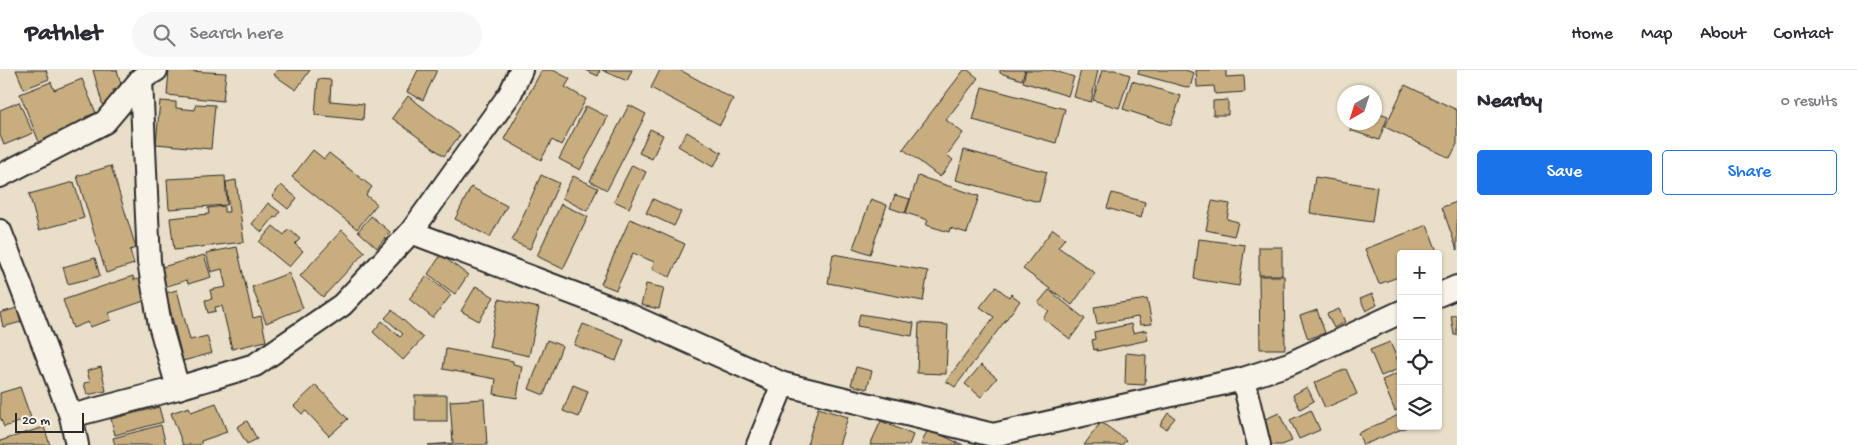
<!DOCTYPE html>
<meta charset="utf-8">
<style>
body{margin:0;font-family:"Gochi Hand",sans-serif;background:#f7f7f7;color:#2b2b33}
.controls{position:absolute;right:15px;bottom:15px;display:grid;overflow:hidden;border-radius:5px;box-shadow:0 1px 4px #0004}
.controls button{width:45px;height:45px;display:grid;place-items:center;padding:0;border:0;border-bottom:1px solid #e1e1e2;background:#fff;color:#2b2b33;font:25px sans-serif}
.compass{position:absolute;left:1337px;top:15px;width:45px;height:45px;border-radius:50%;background:#fff;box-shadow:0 1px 4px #0004;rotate:219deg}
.scale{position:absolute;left:15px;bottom:12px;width:69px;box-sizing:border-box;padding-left:5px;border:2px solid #2b2b2b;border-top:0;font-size:14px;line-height:18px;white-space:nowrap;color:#2b2b2b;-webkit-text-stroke:4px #f7f3e8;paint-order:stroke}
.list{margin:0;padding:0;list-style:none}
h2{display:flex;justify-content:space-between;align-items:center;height:65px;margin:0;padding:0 20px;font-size:21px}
h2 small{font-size:16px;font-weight:400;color:#7c7c81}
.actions{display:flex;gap:10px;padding:15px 20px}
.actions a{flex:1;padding:11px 0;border:1px solid #1a73e8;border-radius:5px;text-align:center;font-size:18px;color:#1a73e8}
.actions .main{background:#1a73e8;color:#fff}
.icon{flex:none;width:28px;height:28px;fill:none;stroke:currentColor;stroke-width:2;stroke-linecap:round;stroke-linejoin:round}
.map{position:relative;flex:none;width:1457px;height:375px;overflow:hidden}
header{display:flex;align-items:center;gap:30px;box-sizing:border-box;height:70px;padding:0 25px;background:#fff;border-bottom:1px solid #e1e1e2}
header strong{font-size:24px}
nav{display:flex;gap:28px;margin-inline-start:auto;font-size:18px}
.search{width:350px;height:45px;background:#f7f7f7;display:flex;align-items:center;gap:12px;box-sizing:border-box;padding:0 18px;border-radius:28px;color:#7c7c81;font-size:19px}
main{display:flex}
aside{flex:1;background:#fff}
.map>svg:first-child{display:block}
.building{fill:#c8ae7f;stroke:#2b2b2b}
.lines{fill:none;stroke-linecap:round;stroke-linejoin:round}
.street-casing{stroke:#2b2b2b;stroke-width:26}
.street{stroke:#f7f3e8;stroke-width:22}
</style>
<header>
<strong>Pathlet</strong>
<div class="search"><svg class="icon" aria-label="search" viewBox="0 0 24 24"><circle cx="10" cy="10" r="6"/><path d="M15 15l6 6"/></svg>Search here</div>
<nav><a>Home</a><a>Map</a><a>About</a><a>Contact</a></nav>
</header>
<main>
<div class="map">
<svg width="1457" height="375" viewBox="0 0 1457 375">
<rect width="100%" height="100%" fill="#e9dec8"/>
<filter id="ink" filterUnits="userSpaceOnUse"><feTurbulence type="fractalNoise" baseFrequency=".02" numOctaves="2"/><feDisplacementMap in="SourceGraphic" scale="10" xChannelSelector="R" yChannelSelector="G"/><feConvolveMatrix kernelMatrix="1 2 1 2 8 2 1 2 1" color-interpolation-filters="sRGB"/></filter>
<g filter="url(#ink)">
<!-- building -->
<g class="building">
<path d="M16,0H46L49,9L24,19Z"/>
<path d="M93,0H117L122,18L113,20L117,36L104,40Z"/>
<path d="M169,0L226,3L223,31L167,25Z"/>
<path d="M277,0H310L296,20L274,5Z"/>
<path d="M418,0H437L423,30L407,22Z"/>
<path d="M542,0H553L570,9L565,17L586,29L561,75L552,70L541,90L504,69Z"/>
<path d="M585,0H600L598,6Z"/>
<path d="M602,0H632L627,11Z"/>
<path d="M660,0H680L733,29L720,55L651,18Z"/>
<path d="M964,0H968L978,8L946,50L963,63L947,85L953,90L940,107L903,79Z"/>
<path d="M1000,0H1025L1022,10L1000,3Z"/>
<path d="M1026,0H1052L1074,7L1068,26L1023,12Z"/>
<path d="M1081,0H1098L1091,32L1074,27Z"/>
<path d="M1102,0H1115L1130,5L1119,38L1093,30Z"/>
<path d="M1139,0H1185L1194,3L1190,18L1138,4Z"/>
<path d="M1196,0H1226V7L1244,6L1245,22L1215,24L1214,16L1197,17Z"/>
<path d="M82,9L96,43L85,47L87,52L39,72L20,24L51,12L54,20Z"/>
<path d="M318,9L331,10L330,31L364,34L363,50L315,45Z"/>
<path d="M1132,11L1181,26L1171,55L1123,39Z"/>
<path d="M1405,15L1457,40V74L1450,88L1385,57Z"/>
<path d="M982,17L1065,39L1056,73L973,50Z"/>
<path d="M408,26L460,65L444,86L392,48Z"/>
<path d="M1228,30V45H1213V31Z"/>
<path d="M160,31L176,32V38L195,40L196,34L215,35L211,79L156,74Z"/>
<path d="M19,32L33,63L4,75L0,65V40Z"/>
<path d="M629,35L646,44L607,120L590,111Z"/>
<path d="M586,36L608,47L580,100L559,89Z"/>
<path d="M1374,41L1388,46L1379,70L1350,60L1353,52H1374Z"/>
<path d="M650,59L663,65L652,89L639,83Z"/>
<path d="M687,62L722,83L713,97L678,76Z"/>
<path d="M313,80L324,89L329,83L372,117L366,125L377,134L357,159L292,107Z"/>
<path d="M964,80L1047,102L1039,132L956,110Z"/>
<path d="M632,95L646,102L629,138L614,131Z"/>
<path d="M111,96L136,178L130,180L134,194L106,203L77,106Z"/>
<path d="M541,105L559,113L530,179L512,171Z"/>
<path d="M225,106L227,135L169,139L167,109Z"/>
<path d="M573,106L598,118L587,141L562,128Z"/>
<path d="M918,106L979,126L967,163L950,158L949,162L926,155L928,150L906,143Z"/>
<path d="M1315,107L1377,117L1372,152L1310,143Z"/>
<path d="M236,110L244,172L174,180L170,148L209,144L208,138L224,136V142H229L226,112Z"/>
<path d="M74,112L84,148L39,160L29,124Z"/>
<path d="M281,115L297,128L288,139L272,126Z"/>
<path d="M471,117L507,136L490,167L455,149Z"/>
<path d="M1112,123L1145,132L1141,148L1107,138Z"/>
<path d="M895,125L910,129L905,143L890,138Z"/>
<path d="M653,129L681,142L674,156L646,143Z"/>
<path d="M871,129L887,135L870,184L853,178Z"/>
<path d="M1212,131L1230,134L1227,149L1238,152L1234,166L1206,160Z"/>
<path d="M1457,132V180L1442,137Z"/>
<path d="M268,133L280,142L276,148L274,147L262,162L252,154Z"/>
<path d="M561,134L588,147L563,199L537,186Z"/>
<path d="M371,146L390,162L377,178L358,161Z"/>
<path d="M630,149L685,174L670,207L652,199L654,192L633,183L616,220L601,214Z"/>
<path d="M1427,155L1438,184H1401V206L1379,214L1365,179Z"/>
<path d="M273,156L284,165L289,159L300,169L295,174L303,181L289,197L259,172Z"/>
<path d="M1053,159L1065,168L1058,177L1095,203L1072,235L1023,199Z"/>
<path d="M342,160L365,182L323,227L300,206Z"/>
<path d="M1199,169L1245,175L1239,216L1194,209Z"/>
<path d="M237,177L253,248L261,246L266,271L232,279L222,236L215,237L216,241L208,243L205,230L212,229L210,220L226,217L222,199L211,202L206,183Z"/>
<rect x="1259" y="177" width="23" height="28"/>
<path d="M833,184L928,201L923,231L828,213Z"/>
<path d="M204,185L211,207L188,214L187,210L164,217L159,198Z"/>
<path d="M441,185L468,205L455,224L428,204Z"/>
<path d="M95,188L100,206L68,214L63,197Z"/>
<path d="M289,203L303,238L266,253L252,217Z"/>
<path d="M133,206L134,210L143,208L150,229L109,243L111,250L90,257L88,252L73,258L63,230Z"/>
<path d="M427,206L451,225L433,248L409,229Z"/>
<path d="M1259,206H1284L1285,279H1260Z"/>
<path d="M646,214L664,218L659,239L641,235Z"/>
<path d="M476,216L494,227L479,251L461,241Z"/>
<path d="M996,217L1009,227L1011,224L1020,231L955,317L946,311L994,247L980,237Z"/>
<path d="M177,220L190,270L207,266L212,283L183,291L166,223Z"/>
<path d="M1049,220L1085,249L1070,269L1043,248L1049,241L1038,233Z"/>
<path d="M1372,224L1377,235L1366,241L1360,229Z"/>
<path d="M499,229L539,238L529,286L489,277Z"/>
<path d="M1147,229L1152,254L1140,255L1138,247L1097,254L1094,237Z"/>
<path d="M17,238L21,252L3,257L0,243Z"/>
<path d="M1339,239L1345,252L1334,258L1327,244Z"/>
<path d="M392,240L423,268L403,290L373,262L382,251L400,267L403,264L385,248Z"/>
<path d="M1317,240L1325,263L1308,269L1300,246Z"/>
<path d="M860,244L914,253L912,266L857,256Z"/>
<path d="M1457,245V265H1454L1451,246Z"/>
<path d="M919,253L948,255L946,304L917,303Z"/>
<path d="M583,254L624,270L616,291L574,275Z"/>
<path d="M1131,254L1133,263L1146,260L1148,270L1097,281V279L1094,280L1092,270L1095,269L1094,262Z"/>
<path d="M547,270L562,276L544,325L529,319Z"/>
<path d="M1390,272L1401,298L1381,306L1370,280Z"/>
<path d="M446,279L513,291V294L522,296L517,328L494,324L496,309L443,299Z"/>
<path d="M1126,283L1146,285L1145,315L1125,314Z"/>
<path d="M981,295L997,308L981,327L965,314Z"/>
<path d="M101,297L106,321L87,325L84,313L90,312L87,301Z"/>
<path d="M856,297L872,301L867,319L851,315Z"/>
<path d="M1346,299L1357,324L1325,338L1314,313Z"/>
<path d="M1401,302V338L1395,341L1382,310Z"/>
<path d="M316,315L348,349L329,366L306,341L302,344L294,336Z"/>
<path d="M573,315L588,321L579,347L563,341Z"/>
<path d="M20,317L31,348L4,357L0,347V323Z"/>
<path d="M1307,317L1314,331L1300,339L1293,325Z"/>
<rect x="415" y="325" width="32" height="26"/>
<path d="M484,329L487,375H428L453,373L450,331Z"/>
<path d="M216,333L227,362L201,371V374L198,375H183L171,343L189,337L191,342Z"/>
<path d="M159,337L163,352L115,365L111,349Z"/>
<path d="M818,338L848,347L839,375H807Z"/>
<path d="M1311,340L1320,360L1299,369L1290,350Z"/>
<path d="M1168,343L1175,348L1166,359L1160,355Z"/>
<path d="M1279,343L1292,371L1282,375H1266L1256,353Z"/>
<path d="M1401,344V356L1407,357L1363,375L1358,363Z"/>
<path d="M247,351L257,369L247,374L237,357Z"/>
<path d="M881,351L913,365L909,375H870Z"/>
<path d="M1101,352L1126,370L1122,375H1084Z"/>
<path d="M161,355L166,375H115L113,368Z"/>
<path d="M44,357L50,375H0V371Z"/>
<path d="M928,359L963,375H921Z"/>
</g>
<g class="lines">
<!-- street casing -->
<g class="street-casing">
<g id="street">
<path d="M141,9L149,192L160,255L178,318"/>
<path d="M0,106L105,52L141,9L156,0"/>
<path d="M0,161L71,346L77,375"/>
<path d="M411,162L620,241L783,314L993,365L1243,309L1289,294L1401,242"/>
<path d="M1438,225L1457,217"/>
<path d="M1243,309L1259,375"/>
<path d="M71,346L178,318L255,295L342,235L411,162L510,24L521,0"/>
<path d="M758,375L783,314"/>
</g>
</g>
<!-- street -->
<use href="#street" class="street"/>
</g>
</g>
</svg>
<div class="controls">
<button>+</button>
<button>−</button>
<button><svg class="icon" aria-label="locate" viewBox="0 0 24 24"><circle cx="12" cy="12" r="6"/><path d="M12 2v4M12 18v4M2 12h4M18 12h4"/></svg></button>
<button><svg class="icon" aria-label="layers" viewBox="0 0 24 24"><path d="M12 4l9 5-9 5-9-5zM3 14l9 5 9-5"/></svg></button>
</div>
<svg class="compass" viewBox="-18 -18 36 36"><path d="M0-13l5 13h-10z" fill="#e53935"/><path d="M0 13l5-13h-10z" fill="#7c7c81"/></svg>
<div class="scale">20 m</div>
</div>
<aside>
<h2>Nearby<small>0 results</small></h2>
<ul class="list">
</ul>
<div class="actions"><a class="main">Save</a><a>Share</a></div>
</aside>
</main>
